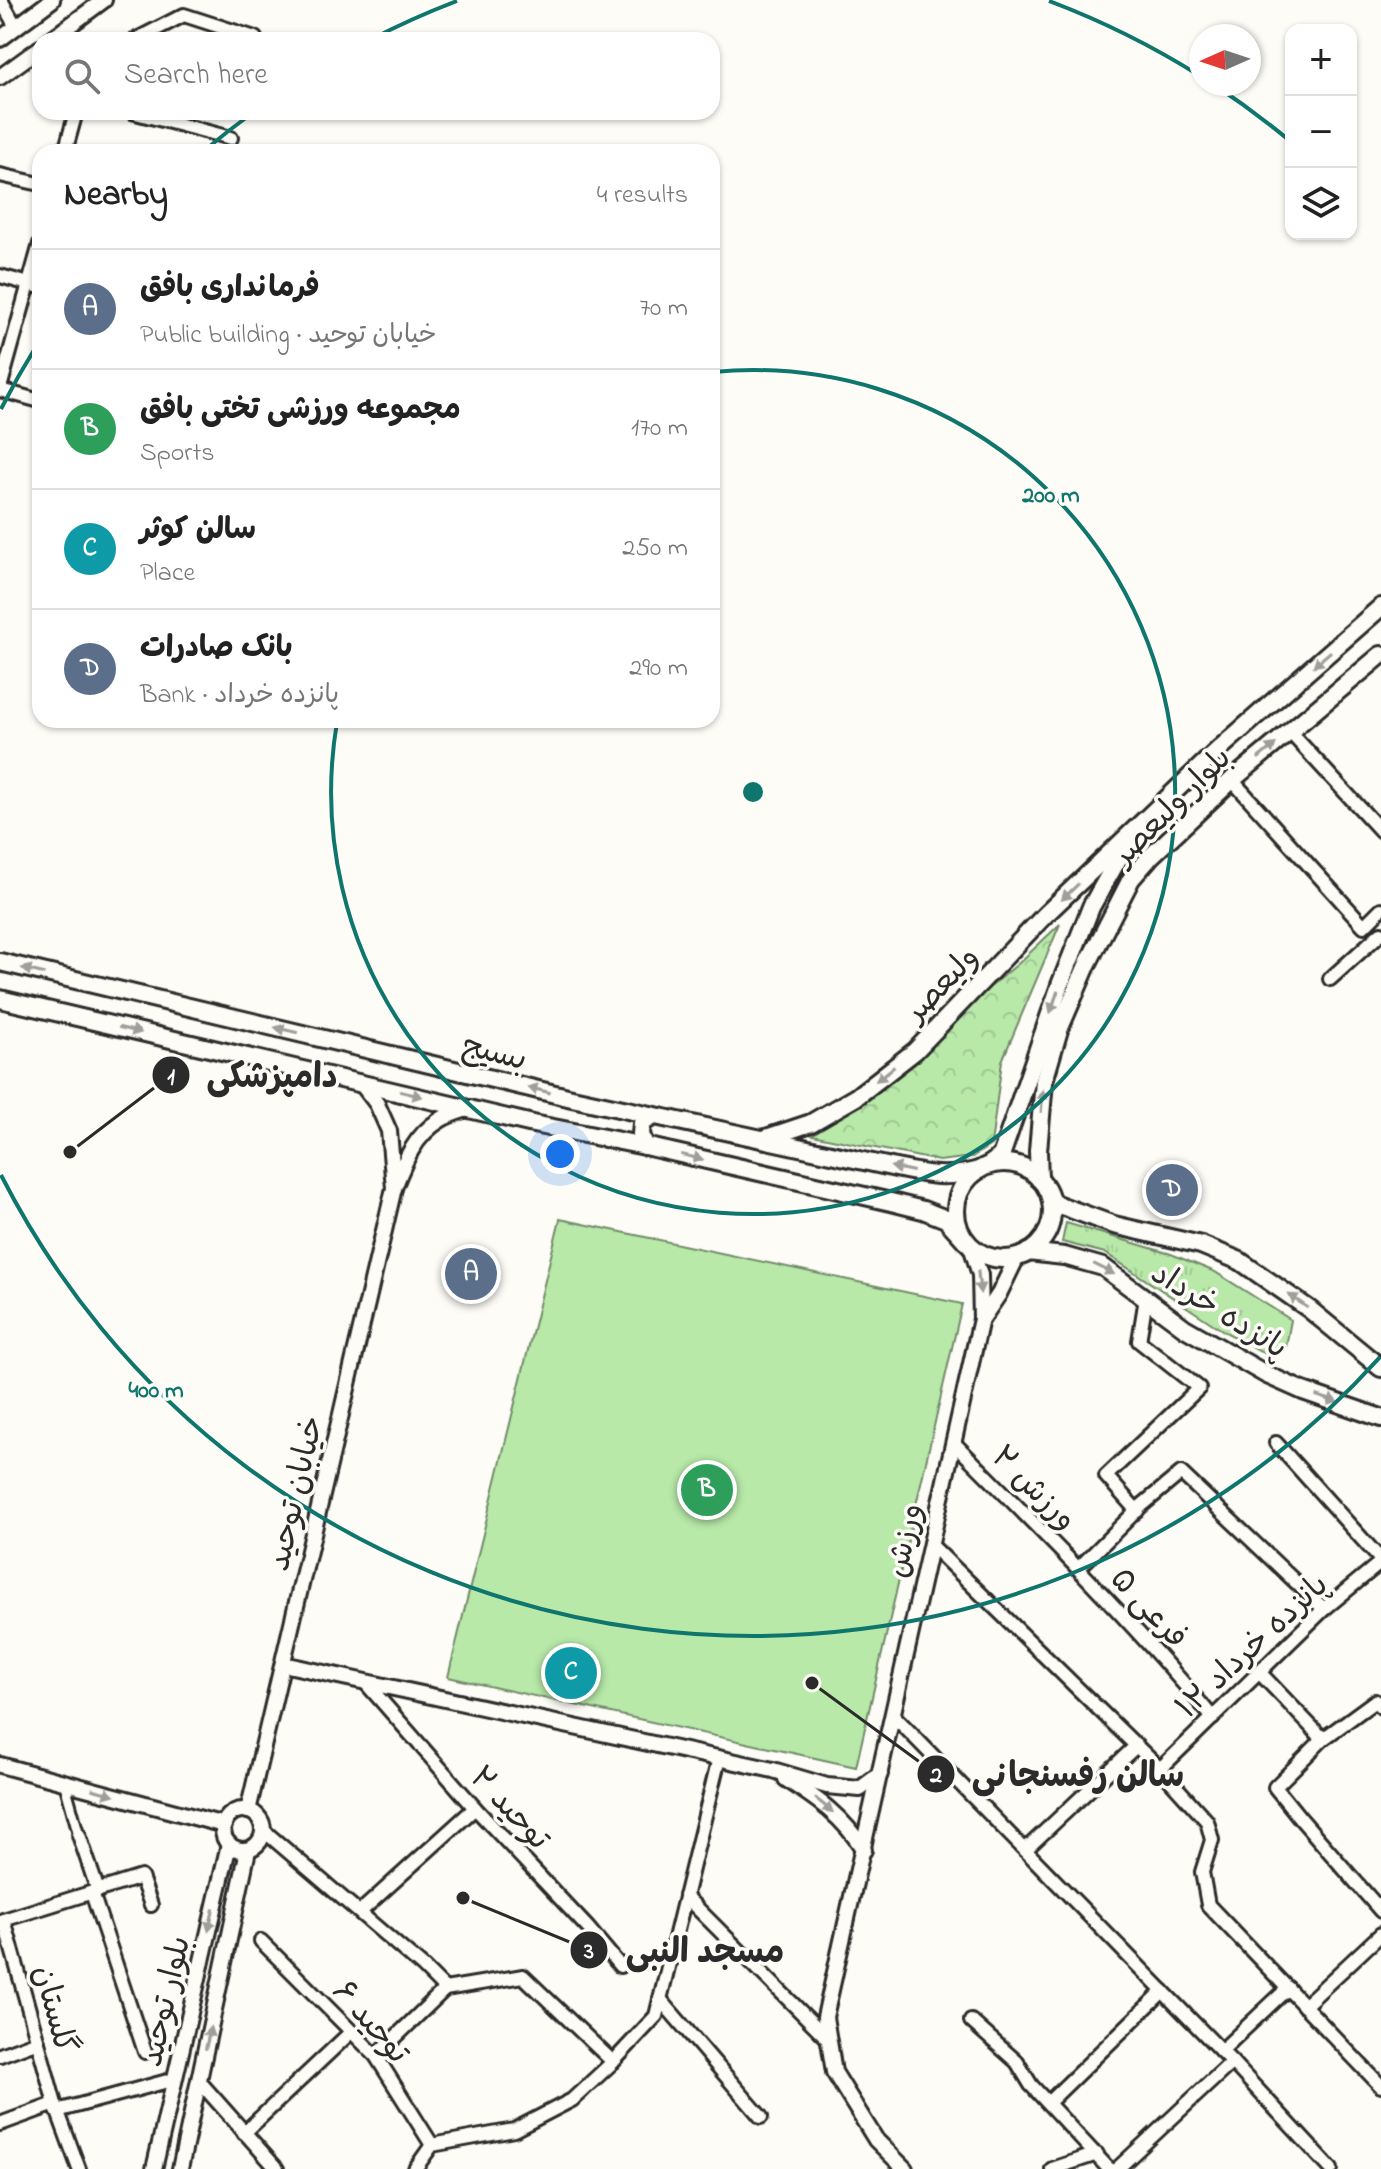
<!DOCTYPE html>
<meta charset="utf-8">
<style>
body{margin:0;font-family:"Indie Flower","Playpen Sans Arabic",sans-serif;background:#f2f2f2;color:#222}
.controls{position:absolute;right:24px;top:24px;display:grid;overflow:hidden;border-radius:16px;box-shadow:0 2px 6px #0004}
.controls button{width:72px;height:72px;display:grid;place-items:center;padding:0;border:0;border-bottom:2px solid #e0e0e0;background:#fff;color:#222;font:40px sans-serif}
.compass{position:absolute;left:1189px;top:24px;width:72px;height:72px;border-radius:50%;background:#fff;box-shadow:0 2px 6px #0004;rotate:267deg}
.you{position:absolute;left:560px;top:1154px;width:28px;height:28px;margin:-20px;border:6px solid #fff;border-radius:50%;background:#1a73e8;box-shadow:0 0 0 12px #1a73e833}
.badge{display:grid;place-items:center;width:52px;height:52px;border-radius:50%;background:#b45309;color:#fff;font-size:26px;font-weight:700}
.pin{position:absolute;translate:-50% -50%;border:4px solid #fff;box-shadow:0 2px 8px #0006}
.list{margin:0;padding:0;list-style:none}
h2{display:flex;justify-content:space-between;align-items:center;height:104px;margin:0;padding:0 32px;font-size:34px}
h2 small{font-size:26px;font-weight:400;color:#767676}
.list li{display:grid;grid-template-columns:52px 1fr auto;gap:24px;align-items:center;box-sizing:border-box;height:120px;padding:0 32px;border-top:2px solid #e0e0e0}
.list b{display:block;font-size:30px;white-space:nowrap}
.list p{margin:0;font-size:26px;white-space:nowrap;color:#767676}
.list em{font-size:26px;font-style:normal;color:#767676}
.icon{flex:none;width:44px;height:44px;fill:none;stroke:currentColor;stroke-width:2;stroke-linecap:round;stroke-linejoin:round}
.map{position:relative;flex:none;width:1381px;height:2169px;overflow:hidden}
.search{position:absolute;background:#fff;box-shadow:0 2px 6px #0004;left:32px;top:32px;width:688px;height:88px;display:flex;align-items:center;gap:20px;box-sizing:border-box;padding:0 28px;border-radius:24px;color:#767676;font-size:30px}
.panel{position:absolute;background:#fff;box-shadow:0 2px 6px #0004;left:32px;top:144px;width:688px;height:584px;border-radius:24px}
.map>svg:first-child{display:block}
.grass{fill:url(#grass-tufts);stroke:#728a6a;stroke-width:2}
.forest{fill:url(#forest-crowns);stroke:#728a6a;stroke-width:2}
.pitch{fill:#b8e9a9;stroke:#728a6a;stroke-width:2}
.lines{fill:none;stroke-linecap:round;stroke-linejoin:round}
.pedestrian-casing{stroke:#2b2b2b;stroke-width:15}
.minor-casing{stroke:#2b2b2b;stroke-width:18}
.tertiary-casing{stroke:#2b2b2b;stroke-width:20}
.secondary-casing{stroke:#2b2b2b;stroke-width:22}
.pedestrian{stroke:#fdfcf7;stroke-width:9}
.minor{stroke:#fdfcf7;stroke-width:12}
.tertiary{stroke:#fdfcf7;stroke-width:14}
.secondary{stroke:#fdfcf7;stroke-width:16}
.oneway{fill:#9e9e9b}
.ring{fill:none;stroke:#0f766e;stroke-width:4}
.labels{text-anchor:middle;stroke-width:7;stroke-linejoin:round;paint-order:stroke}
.street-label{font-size:32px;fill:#2b2b2b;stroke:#fdfcf7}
.centre{fill:#0f766e;stroke:#fdfcf7;stroke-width:4}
.ring-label{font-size:24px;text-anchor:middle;font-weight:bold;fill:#0f766e;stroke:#fdfcf7;stroke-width:7;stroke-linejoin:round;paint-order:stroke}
.leader{fill:none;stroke:#2b2b2b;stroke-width:3}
.callout-dot{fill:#2b2b2b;stroke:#fdfcf7;stroke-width:3}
.mark-label{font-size:24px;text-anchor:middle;font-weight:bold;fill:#fff}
.callout-label{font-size:34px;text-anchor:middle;font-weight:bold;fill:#2b2b2b;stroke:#fdfcf7;stroke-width:7;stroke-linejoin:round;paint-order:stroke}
</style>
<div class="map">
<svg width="1381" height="2169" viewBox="0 0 1381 2169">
<defs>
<pattern id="grass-tufts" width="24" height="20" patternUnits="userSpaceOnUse" patternTransform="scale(2)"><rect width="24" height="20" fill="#b8e9a9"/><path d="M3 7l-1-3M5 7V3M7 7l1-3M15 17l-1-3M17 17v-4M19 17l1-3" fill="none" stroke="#9ec892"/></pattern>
<pattern id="forest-crowns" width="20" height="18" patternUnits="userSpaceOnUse" patternTransform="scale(2)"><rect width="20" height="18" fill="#b8e9a9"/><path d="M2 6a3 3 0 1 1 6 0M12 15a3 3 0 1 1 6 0" fill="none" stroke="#9ec892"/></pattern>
</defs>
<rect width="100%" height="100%" fill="#fdfcf7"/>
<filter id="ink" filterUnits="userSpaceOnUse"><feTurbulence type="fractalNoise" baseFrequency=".0125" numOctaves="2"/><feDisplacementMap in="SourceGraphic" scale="16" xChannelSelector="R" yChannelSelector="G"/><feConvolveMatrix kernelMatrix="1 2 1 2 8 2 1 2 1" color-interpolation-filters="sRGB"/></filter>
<g filter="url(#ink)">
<!-- grass -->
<path class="grass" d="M1066,1223L1171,1254L1215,1272L1291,1320L1286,1347L1268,1355L1225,1332L1105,1253L1062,1242Z"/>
<!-- forest -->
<path class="forest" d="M1060,924L1002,1061L991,1145L972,1157L939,1161L812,1135L1019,963Z"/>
<!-- pitch -->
<path class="pitch" d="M560,1219L962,1304L856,1767L448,1677Z"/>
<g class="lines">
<!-- pedestrian casing -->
<g class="pedestrian-casing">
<path id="pedestrian" d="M64,1781L79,1835"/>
</g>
<!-- minor casing -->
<g class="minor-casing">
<g id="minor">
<path d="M1,0L16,27"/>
<path d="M135,40L184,15L255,38"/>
<path d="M132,112L231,138"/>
<path d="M65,152L76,112"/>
<path d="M0,175L40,184"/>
<path d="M0,276L40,287"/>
<path d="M0,388L40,244"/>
<path d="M0,390L40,401"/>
<path d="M1290,732L1381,831"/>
<path d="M1232,780L1364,926L1381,909"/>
<path d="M1330,979L1381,933"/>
<path d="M954,1443C1043,1532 1132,1621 1213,1718"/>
<path d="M1276,1443L1381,1560"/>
<path d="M1137,1511L1106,1476L1199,1388L1139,1341L1146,1298"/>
<path d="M931,1545L1160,1769L1207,1821L1212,1840L1202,1872L1208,1905L1381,2086"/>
<path d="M1079,1568L1140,1507L1181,1473L1324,1609"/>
<path d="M1260,1673L1323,1739L1375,1701L1381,1707"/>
<path d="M365,1682L475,1808L588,1928L620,1966"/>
<path d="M893,1715L1232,2062L1331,2169"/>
<path d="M1323,1739L1275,1787L1300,1818L1381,1911"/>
<path d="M1160,1769L1324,1609L1381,1562"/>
<path d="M263,1830L423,1967L445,1989L523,1976L613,2062"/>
<path d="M79,1835L98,1891"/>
<path d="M1025,1850L1136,1746"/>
<path d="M92,1893L145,2052"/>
<path d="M685,1896L829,2040"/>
<path d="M360,1912L475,1808"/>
<path d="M4,1920L55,2104L79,2169"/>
<path d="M0,1921L141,1877L151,1905"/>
<path d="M261,1941L376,2056L432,2145"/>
<path d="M660,1999L761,2117"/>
<path d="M1304,2006L1381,1934"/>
<path d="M971,2021L1017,2062L1031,2085L1109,2169"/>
<path d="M1221,2051L1288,1988"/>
<path d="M0,2055L38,2041"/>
<path d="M376,2056L445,1989"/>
<path d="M199,2081L277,2169"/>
<path d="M1048,2103L1163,1991"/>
<path d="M57,2111L175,2079"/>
<path d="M0,2124L55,2104"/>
<path d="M244,2133L351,2032"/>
<path d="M415,2169L432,2145L514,2130L572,2100L613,2062L656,2016L719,1758"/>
<path d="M1052,2169L1097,2154"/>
<path d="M1117,2169L1232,2062"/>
</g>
</g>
<!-- tertiary casing -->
<g class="tertiary-casing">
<g id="tertiary">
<path d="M0,39L52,0"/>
<path d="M50,40L104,0"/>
<path d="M0,77L40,48"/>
<path d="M361,1083L377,1104L389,1131L394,1188C404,1162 415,1135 440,1120C449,1114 461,1111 470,1108"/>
<path d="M982,1319L999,1294L1017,1257"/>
<path d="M283,1664L773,1770L827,1786L860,1789L880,1774"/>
<path d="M0,1765L224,1825"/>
<path d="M786,1779C819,1800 843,1817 864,1850"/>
<circle cx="243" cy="1830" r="20"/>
<path d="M248,1811L394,1188"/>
<path d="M154,2169L229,1844"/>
<path d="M180,2169L248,1850"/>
<path d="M905,2169L876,2140L834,2072L825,2017L981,1319L980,1275L971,1246"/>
</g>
</g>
<!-- secondary casing -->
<g class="secondary-casing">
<g id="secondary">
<path d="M0,962L572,1098L896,1168C929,1175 946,1179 979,1170"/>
<path d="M0,999L533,1124L645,1146L891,1202L923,1210L946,1219L966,1241"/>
<path d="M766,1138L811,1123L856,1097L915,1051L1045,915L1109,854L1218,750L1381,607"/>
<path d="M645,1146L641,1134L642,1123L654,1116"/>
<circle cx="1004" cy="1211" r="48"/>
<path d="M989,1165L1001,1156L1060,985L1091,907L1126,845"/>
<path d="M1039,1179L1038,1151L1044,1081L1059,1030L1088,963L1131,879L1151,856L1232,780L1381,655"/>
<path d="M1051,1202L1114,1225L1201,1245L1240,1261L1309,1309L1381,1368"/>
<path d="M1028,1252L1064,1256L1103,1267L1185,1328L1267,1375L1303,1391L1381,1418"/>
</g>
</g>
<!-- pedestrian -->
<use href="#pedestrian" class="pedestrian"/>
<!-- minor -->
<use href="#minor" class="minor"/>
<!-- tertiary -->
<use href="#tertiary" class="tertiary"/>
<!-- secondary -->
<use href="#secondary" class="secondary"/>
</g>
<!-- one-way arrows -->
<defs><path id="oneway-solid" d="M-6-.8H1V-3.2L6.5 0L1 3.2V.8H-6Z" transform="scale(2)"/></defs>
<g class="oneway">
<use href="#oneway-solid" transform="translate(1322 659) rotate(139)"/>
<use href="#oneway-solid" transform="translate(1267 751) rotate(-40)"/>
<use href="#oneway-solid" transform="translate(1070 892) rotate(136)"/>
<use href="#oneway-solid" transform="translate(33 971) rotate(-166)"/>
<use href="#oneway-solid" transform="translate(1054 1002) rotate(109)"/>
<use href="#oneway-solid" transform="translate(130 1030) rotate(13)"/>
<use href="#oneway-solid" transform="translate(286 1030) rotate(-167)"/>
<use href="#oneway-solid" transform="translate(885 1074) rotate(142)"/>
<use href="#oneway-solid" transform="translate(539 1090) rotate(-166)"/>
<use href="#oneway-solid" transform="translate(411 1094) rotate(13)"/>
<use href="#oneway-solid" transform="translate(1042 1101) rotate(-86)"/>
<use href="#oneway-solid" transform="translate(692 1157) rotate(13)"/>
<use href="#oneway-solid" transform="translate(902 1169) rotate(-168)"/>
<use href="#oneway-solid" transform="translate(1104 1269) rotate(27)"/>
<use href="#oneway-solid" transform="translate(979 1282) rotate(84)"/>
<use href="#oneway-solid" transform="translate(1298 1301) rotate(-145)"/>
<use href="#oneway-solid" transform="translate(1327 1399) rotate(18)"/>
<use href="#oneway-solid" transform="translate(103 1792) rotate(15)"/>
<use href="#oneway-solid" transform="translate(824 1805) rotate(39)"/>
<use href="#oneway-solid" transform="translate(211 1920) rotate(103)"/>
<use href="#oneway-solid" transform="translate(208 2038) rotate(-78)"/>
</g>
</g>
<!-- distance rings -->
<g class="ring">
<path d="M713 372A422 422 0 1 1 337 722"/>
<path d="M1380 1357A844 844 0 0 1 1 1175M1 409A844 844 0 0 1 37 345M205 150A844 844 0 0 1 251 114M370 40A844 844 0 0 1 457 1M1049 1A844 844 0 0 1 1200 76M1213 84A844 844 0 0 1 1290 141"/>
</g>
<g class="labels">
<!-- street labels -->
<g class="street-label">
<text transform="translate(1171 805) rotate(-45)" y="11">بلوار ولیعصر</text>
<text transform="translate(941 983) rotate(-46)" y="11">ولیعصر</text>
<text transform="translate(495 1051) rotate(14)" y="11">بسیج</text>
<text transform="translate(1220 1309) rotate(32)" y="11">پانزده خرداد</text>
<text transform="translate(1035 1487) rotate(45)" y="11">ورزش ۲</text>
<text transform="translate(294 1493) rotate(-77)" y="11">خیابان توحید</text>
<text transform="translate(903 1540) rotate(-77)" y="11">ورزش</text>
<text transform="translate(1150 1607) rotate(47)" y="11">فرعی ۵</text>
<text transform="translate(1251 1645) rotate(-43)" y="11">پانزده خرداد ۱۲</text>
<text transform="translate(511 1807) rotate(47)" y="11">توحید ۲</text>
<text transform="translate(164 2001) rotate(-77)" y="11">بلوار توحید</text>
<text transform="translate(56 2009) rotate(75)" y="11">گلستان</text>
<text transform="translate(372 2021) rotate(49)" y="11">توحید ۶</text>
</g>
</g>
<circle cx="753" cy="792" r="12" class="centre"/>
<g class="ring-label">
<text x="1051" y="502">200 m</text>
<text x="156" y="1397">400 m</text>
</g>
<!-- callouts -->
<path class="leader" d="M70 1152L171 1075M812 1683L936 1774M463 1898L589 1950"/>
<g class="callout-dot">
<circle cx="70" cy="1152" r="8"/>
<circle cx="812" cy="1683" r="8"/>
<circle cx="463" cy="1898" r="8"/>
<circle cx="171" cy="1075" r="20"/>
<circle cx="936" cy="1774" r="20"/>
<circle cx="589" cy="1950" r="20"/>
</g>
<g class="mark-label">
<text x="171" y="1084">1</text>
<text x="936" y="1782">2</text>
<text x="589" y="1958">3</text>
</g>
<g class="callout-label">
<text x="272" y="1087">دامپزشکی</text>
<text x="1078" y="1786">سالن رفسنجانی</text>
<text x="705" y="1962">مسجد النبی</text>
</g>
</svg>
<div class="controls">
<button>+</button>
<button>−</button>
<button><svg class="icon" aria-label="layers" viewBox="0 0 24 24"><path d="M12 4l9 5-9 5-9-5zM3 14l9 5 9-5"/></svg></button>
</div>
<svg class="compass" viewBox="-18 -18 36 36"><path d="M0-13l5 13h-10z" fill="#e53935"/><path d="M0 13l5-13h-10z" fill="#767676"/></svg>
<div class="you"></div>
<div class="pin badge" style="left:471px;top:1274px;background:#5c6f8a">A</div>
<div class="pin badge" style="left:707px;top:1490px;background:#2e9e5b">B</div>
<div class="pin badge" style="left:571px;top:1673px;background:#0f9aa8">C</div>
<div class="pin badge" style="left:1172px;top:1190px;background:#5c6f8a">D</div>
<div class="search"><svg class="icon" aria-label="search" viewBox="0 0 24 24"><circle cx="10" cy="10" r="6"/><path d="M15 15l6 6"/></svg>Search here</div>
<section class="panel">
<h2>Nearby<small>4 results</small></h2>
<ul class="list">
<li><span class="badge" style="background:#5c6f8a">A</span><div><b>فرمانداری بافق</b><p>Public building · خیابان توحید</p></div><em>70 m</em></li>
<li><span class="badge" style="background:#2e9e5b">B</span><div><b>مجموعه ورزشی تختی بافق</b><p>Sports</p></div><em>170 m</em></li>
<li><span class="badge" style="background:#0f9aa8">C</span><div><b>سالن کوثر</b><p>Place</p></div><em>250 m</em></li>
<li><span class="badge" style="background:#5c6f8a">D</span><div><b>بانک صادرات</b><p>Bank · پانزده خرداد</p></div><em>290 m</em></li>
</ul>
</section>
</div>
